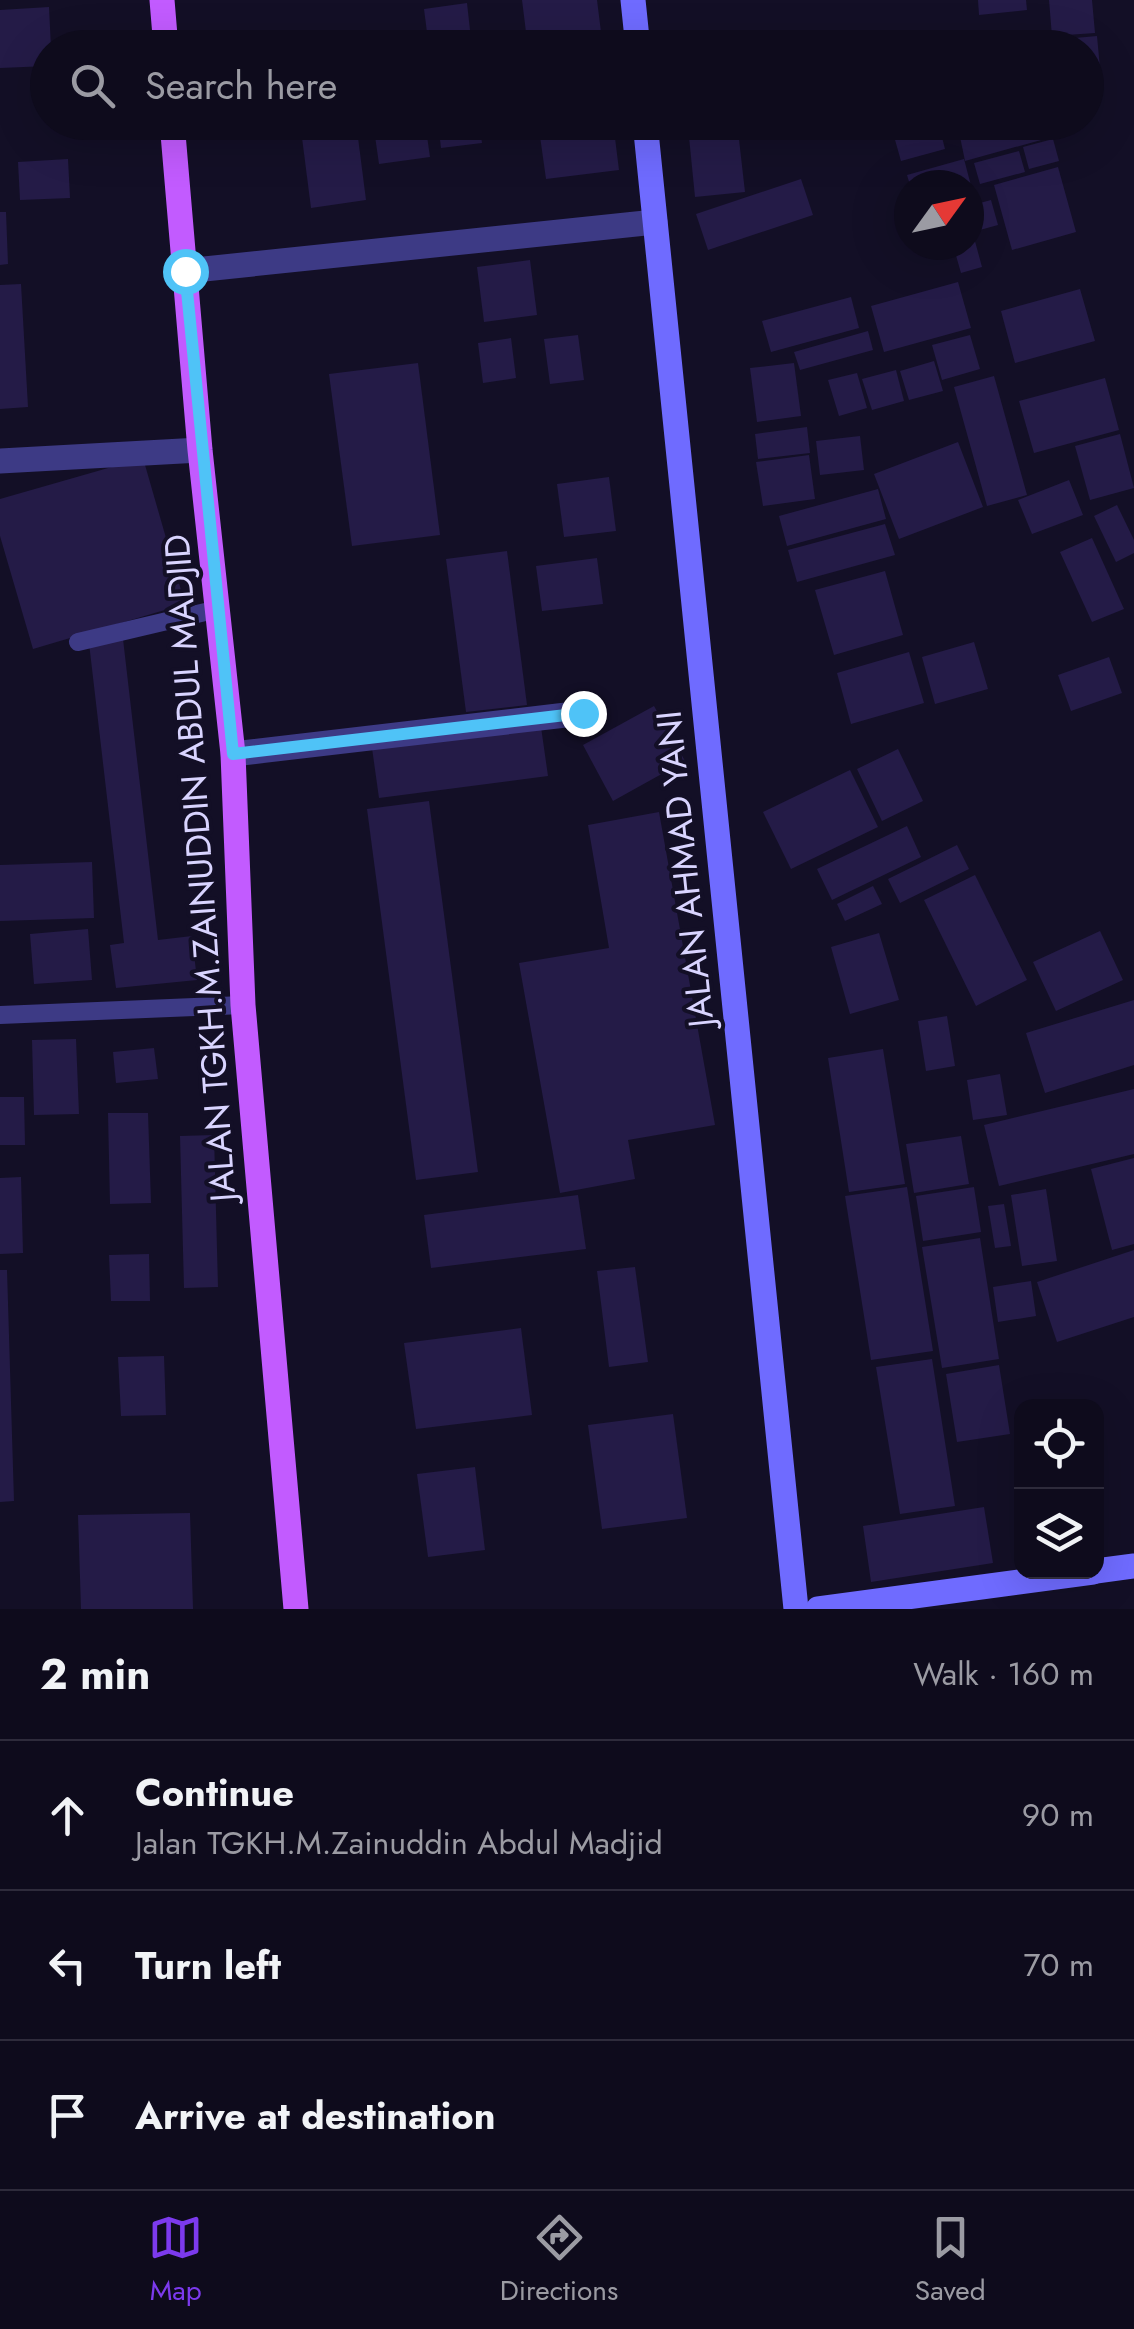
<!DOCTYPE html>
<meta charset="utf-8">
<style>
body{margin:0;font-family:Jost,sans-serif;background:#171425;color:#f1f3f6}
.controls{position:absolute;right:30px;bottom:30px;display:grid;overflow:hidden;border-radius:20px;box-shadow:0 10px 40px #0002}
.controls button{width:90px;height:90px;display:grid;place-items:center;padding:0;border:0;border-bottom:2px solid #2e2b3b;background:#0e0b1c;color:#f1f3f6;font:50px sans-serif}
.compass{position:absolute;left:894px;top:170px;width:90px;height:90px;border-radius:50%;background:#0e0b1c;box-shadow:0 10px 40px #0002;rotate:57deg}
.stop{position:absolute;width:30px;height:30px;margin:-22px;border:8px solid #4fc3f7;border-radius:50%;background:#fff}
.stop.end{background:#4fc3f7;border-color:#fff;box-shadow:0 2px 10px #0008}
.list{margin:0;padding:0;list-style:none}
h2{display:flex;justify-content:space-between;align-items:center;height:130px;margin:0;padding:0 40px;font-size:42px}
h2 small{font-size:32px;font-weight:400;color:#9b9ba3}
.list li{display:grid;grid-template-columns:65px 1fr auto;gap:30px;align-items:center;box-sizing:border-box;height:150px;padding:0 40px;border-top:2px solid #2e2b3b}
.list b{display:block;font-size:38px;white-space:nowrap}
.list p{margin:0;font-size:32px;white-space:nowrap;color:#9b9ba3}
.list em{font-size:32px;font-style:normal;color:#9b9ba3}
.icon{flex:none;width:55px;height:55px;fill:none;stroke:currentColor;stroke-width:2;stroke-linecap:round;stroke-linejoin:round}
.map{position:relative;flex:none;width:1134px;height:1609px;overflow:hidden}
.search{position:absolute;background:#0e0b1c;box-shadow:0 10px 40px #0002;left:30px;right:30px;top:30px;height:110px;display:flex;align-items:center;gap:25px;box-sizing:border-box;padding:0 35px;border-radius:55px;color:#9b9ba3;font-size:38px}
.sheet{height:580px;background:#0e0b1c}
nav{display:flex;justify-content:space-around;align-items:center;box-sizing:border-box;height:140px;border-top:2px solid #2e2b3b;background:#0e0b1c;font-size:28px;color:#9b9ba3}
nav a{display:grid;justify-items:center;gap:5px}
nav .on{color:#7c3aed}
.map>svg:first-child{display:block}
.building{fill:#241b47}
.lines{fill:none;stroke-linecap:round;stroke-linejoin:round}
.lane{stroke:#3d3a85;stroke-width:18}
.street{stroke:#3d3a85;stroke-width:25}
.secondary{stroke:#6f6bff;stroke-width:25}
.primary{stroke:#c25bff;stroke-width:25}
.route{stroke:#4fc3f7;stroke-width:12}
.labels{text-anchor:middle;stroke-width:8;stroke-linejoin:round;paint-order:stroke}
.street-label{font-size:35px;fill:#d9d4ff;stroke:#130f26}
</style>
<div class="map">
<svg width="1134" height="1609" viewBox="0 0 1134 1609">
<rect width="100%" height="100%" fill="#130f26"/>
<!-- building -->
<g class="building">
<path d="M522,0H597L603,48H528Z"/>
<path d="M978,0H1026L1027,10L979,15Z"/>
<path d="M1049,0H1092L1095,33L1052,36Z"/>
<path d="M467,3L472,48H429L424,9Z"/>
<path d="M49,7L51,48H48V66L0,68V10Z"/>
<path d="M1097,36L1100,68L1086,70V48H1043L1042,41Z"/>
<path d="M300,122H356L366,200L311,208Z"/>
<path d="M373,122H425L430,157L379,164Z"/>
<path d="M438,122H479L482,143L441,148Z"/>
<path d="M538,122H613L619,170L546,179Z"/>
<path d="M737,122L745,192L695,197L688,127Z"/>
<path d="M890,122H938L945,149L901,161Z"/>
<path d="M957,122H1055L1059,135L965,161Z"/>
<path d="M1053,139L1059,161L1029,169L1023,147Z"/>
<path d="M1019,151L1025,172L980,184L974,163Z"/>
<path d="M68,159L70,198L20,200L18,162Z"/>
<path d="M964,159L974,197L969,198V185H910L907,175Z"/>
<path d="M1058,167L1076,232L1012,250L994,185Z"/>
<path d="M801,179L813,215L708,250L696,214Z"/>
<path d="M991,200L998,225L969,233V206Z"/>
<path d="M0,212H6L8,264L0,265Z"/>
<path d="M969,234H973L982,267L961,273L953,245H969Z"/>
<path d="M530,260L537,315L484,322L477,267Z"/>
<path d="M958,282L971,328L884,352L871,306Z"/>
<path d="M21,284L28,407L0,409V285Z"/>
<path d="M1080,289L1095,341L1015,363L1001,311Z"/>
<path d="M851,297L859,328L771,352L762,321Z"/>
<path d="M868,331L873,350L800,370L794,352Z"/>
<path d="M578,335L584,380L550,384L544,339Z"/>
<path d="M970,335L980,369L942,380L932,345Z"/>
<path d="M511,338L516,378L483,383L478,343Z"/>
<path d="M934,361L943,391L909,400L900,371Z"/>
<path d="M418,363L440,535L352,546L329,374Z"/>
<path d="M794,363L801,416L757,422L750,368Z"/>
<path d="M896,370L904,401L872,410L862,379Z"/>
<path d="M857,373L867,408L839,416L828,380Z"/>
<path d="M994,376L1027,495L987,506L954,387Z"/>
<path d="M1105,378L1119,430L1034,453L1019,401Z"/>
<path d="M807,427L810,453L758,459L755,434Z"/>
<path d="M1120,434L1134,488L1090,500L1075,446Z"/>
<path d="M860,436L864,470L820,475L816,441Z"/>
<path d="M958,442L983,507L899,539L874,474Z"/>
<path d="M809,455L815,499L763,506L756,462Z"/>
<path d="M143,458L185,604L33,649L0,536V499Z"/>
<path d="M609,477L616,531L564,537L557,484Z"/>
<path d="M1069,480L1083,515L1032,534L1018,500Z"/>
<path d="M878,489L886,519L787,546L779,516Z"/>
<path d="M1117,505L1134,540V553L1116,562L1094,516Z"/>
<path d="M885,524L895,555L797,582L788,550Z"/>
<path d="M1092,538L1124,609L1092,622L1060,552Z"/>
<path d="M507,551L527,705L466,712L446,559Z"/>
<path d="M597,558L603,604L542,611L536,566Z"/>
<path d="M885,571L903,635L834,655L815,590Z"/>
<path d="M123,639L158,940L192,936L197,980L116,988L110,945L124,943L89,643Z"/>
<path d="M974,642L988,689L935,704L922,657Z"/>
<path d="M909,652L924,703L851,724L837,673Z"/>
<path d="M1109,657L1122,693L1071,711L1058,675Z"/>
<path d="M654,706L685,761L613,801L583,745Z"/>
<path d="M541,727L548,776L379,798L372,748Z"/>
<path d="M898,749L923,801L882,821L857,769Z"/>
<path d="M850,770L878,827L791,869L763,812Z"/>
<path d="M429,801L478,1172L416,1180L367,809Z"/>
<path d="M659,812L715,1125L628,1140L635,1179L560,1193L519,963L609,948L588,825Z"/>
<path d="M907,826L921,857L832,900L817,869Z"/>
<path d="M957,845L969,869L900,903L888,879Z"/>
<path d="M92,862L94,918L0,921V865Z"/>
<path d="M975,875L1027,980L976,1006L924,900Z"/>
<path d="M873,886L882,904L845,921L837,904Z"/>
<path d="M88,929L92,980L34,984L30,934Z"/>
<path d="M1100,931L1123,980L1056,1011L1033,962Z"/>
<path d="M879,933L899,1000L850,1014L831,947Z"/>
<path d="M1134,1000V1065L1045,1093L1026,1033Z"/>
<path d="M947,1016L955,1066L926,1071L918,1021Z"/>
<path d="M76,1039L79,1114L34,1115L32,1040Z"/>
<path d="M154,1048L158,1079L116,1083L113,1052Z"/>
<path d="M883,1049L905,1184L849,1192L828,1058Z"/>
<path d="M1000,1074L1007,1115L973,1120L967,1080Z"/>
<path d="M1134,1089V1154L999,1186L984,1125Z"/>
<path d="M0,1097H24L25,1145H0Z"/>
<path d="M108,1113H148L151,1203L110,1204Z"/>
<path d="M214,1135L218,1287L184,1288L180,1136Z"/>
<path d="M961,1136L969,1184L914,1193L906,1144Z"/>
<path d="M1134,1158V1244L1112,1250L1091,1169Z"/>
<path d="M21,1177L23,1253L0,1254V1178Z"/>
<path d="M907,1187L933,1351L871,1360L845,1196Z"/>
<path d="M974,1187L981,1232L923,1241L916,1196Z"/>
<path d="M1046,1189L1057,1261L1022,1266L1011,1195Z"/>
<path d="M578,1195L586,1249L431,1268L424,1215Z"/>
<path d="M1004,1204L1011,1246L995,1248L988,1206Z"/>
<path d="M980,1238L999,1359L942,1368L922,1247Z"/>
<path d="M1134,1250V1317L1057,1342L1037,1282Z"/>
<path d="M149,1254L150,1301H111L109,1255Z"/>
<path d="M635,1267L648,1362L609,1367L597,1271Z"/>
<path d="M0,1270H7L14,1501L0,1502Z"/>
<path d="M1031,1281L1036,1316L998,1322L993,1287Z"/>
<path d="M521,1328L532,1415L416,1429L404,1343Z"/>
<path d="M164,1356L166,1415L121,1416L118,1357Z"/>
<path d="M932,1359L955,1506L900,1514L876,1367Z"/>
<path d="M999,1365L1010,1434L957,1442L946,1374Z"/>
<path d="M673,1414L687,1518L602,1529L588,1425Z"/>
<path d="M475,1467L485,1550L428,1557L417,1474Z"/>
<path d="M984,1507L993,1563L871,1582L863,1526Z"/>
<path d="M190,1513L193,1609H81L78,1515Z"/>
</g>
<g class="lines">
<!-- lane -->
<g class="lane">
<path d="M78,642L218,609"/>
<path d="M0,1015L243,1005"/>
</g>
<!-- street -->
<g class="street">
<path d="M185,271L655,222"/>
<path d="M0,461L200,450"/>
<path d="M233,754L583,713"/>
</g>
<!-- secondary -->
<g class="secondary">
<path d="M633,0L638,48"/>
<path d="M645,122L796,1609"/>
<path d="M1096,1571L1134,1566"/>
<path d="M818,1609L1093,1572"/>
</g>
<!-- primary -->
<g class="primary">
<path d="M162,0L166,48"/>
<path d="M172,122L200,450L233,754L243,1005L296,1609"/>
</g>
</g>
<g class="lines">
<!-- route -->
<path class="route" d="M185,271L233,754L583,713"/>
</g>
<g class="labels">
<!-- street labels -->
<g class="street-label">
<text transform="translate(200 868) rotate(-94)" y="12">JALAN TGKH.M.ZAINUDDIN ABDUL MADJID</text>
<text transform="translate(685 869) rotate(-96)" y="12">JALAN AHMAD YANI</text>
</g>
</g>
</svg>
<div class="controls">
<button><svg class="icon" aria-label="locate" viewBox="0 0 24 24"><circle cx="12" cy="12" r="6"/><path d="M12 2v4M12 18v4M2 12h4M18 12h4"/></svg></button>
<button><svg class="icon" aria-label="layers" viewBox="0 0 24 24"><path d="M12 4l9 5-9 5-9-5zM3 14l9 5 9-5"/></svg></button>
</div>
<svg class="compass" viewBox="-18 -18 36 36"><path d="M0-13l5 13h-10z" fill="#e53935"/><path d="M0 13l5-13h-10z" fill="#9b9ba3"/></svg>
<div class="stop" style="left:185px;top:271px"></div>
<div class="stop end" style="left:583px;top:713px"></div>
<div class="search"><svg class="icon" aria-label="search" viewBox="0 0 24 24"><circle cx="10" cy="10" r="6"/><path d="M15 15l6 6"/></svg>Search here</div>
</div>
<section class="sheet">
<h2>2 min<small>Walk · 160 m</small></h2>
<ul class="list">
<li><svg class="icon" aria-label="ahead" viewBox="0 0 24 24"><path d="M12 20V5M6 11l6-6 6 6"/></svg><div><b>Continue</b><p>Jalan TGKH.M.Zainuddin Abdul Madjid</p></div><em>90 m</em></li>
<li><svg class="icon" aria-label="left" viewBox="0 0 24 24"><path d="M17 20v-9H6M10 6l-5 5 5 5"/></svg><div><b>Turn left</b></div><em>70 m</em></li>
<li><svg class="icon" aria-label="arrive" viewBox="0 0 24 24"><path d="M6 21V4h12l-3 4 3 4H6"/></svg><div><b>Arrive at destination</b></div></li>
</ul>
</section>
<nav>
<a class="on"><svg class="icon" aria-label="map" viewBox="0 0 24 24"><path d="M3 6l6-2 6 2 6-2v14l-6 2-6-2-6 2zM9 4v14M15 6v14"/></svg>Map</a>
<a><svg class="icon" aria-label="directions" viewBox="0 0 24 24"><path d="M12 3l9 9-9 9-9-9zM9 14v-3h6M13 9l2 2-2 2"/></svg>Directions</a>
<a><svg class="icon" aria-label="saved" viewBox="0 0 24 24"><path d="M7 4h10v16l-5-4-5 4z"/></svg>Saved</a>
</nav>
